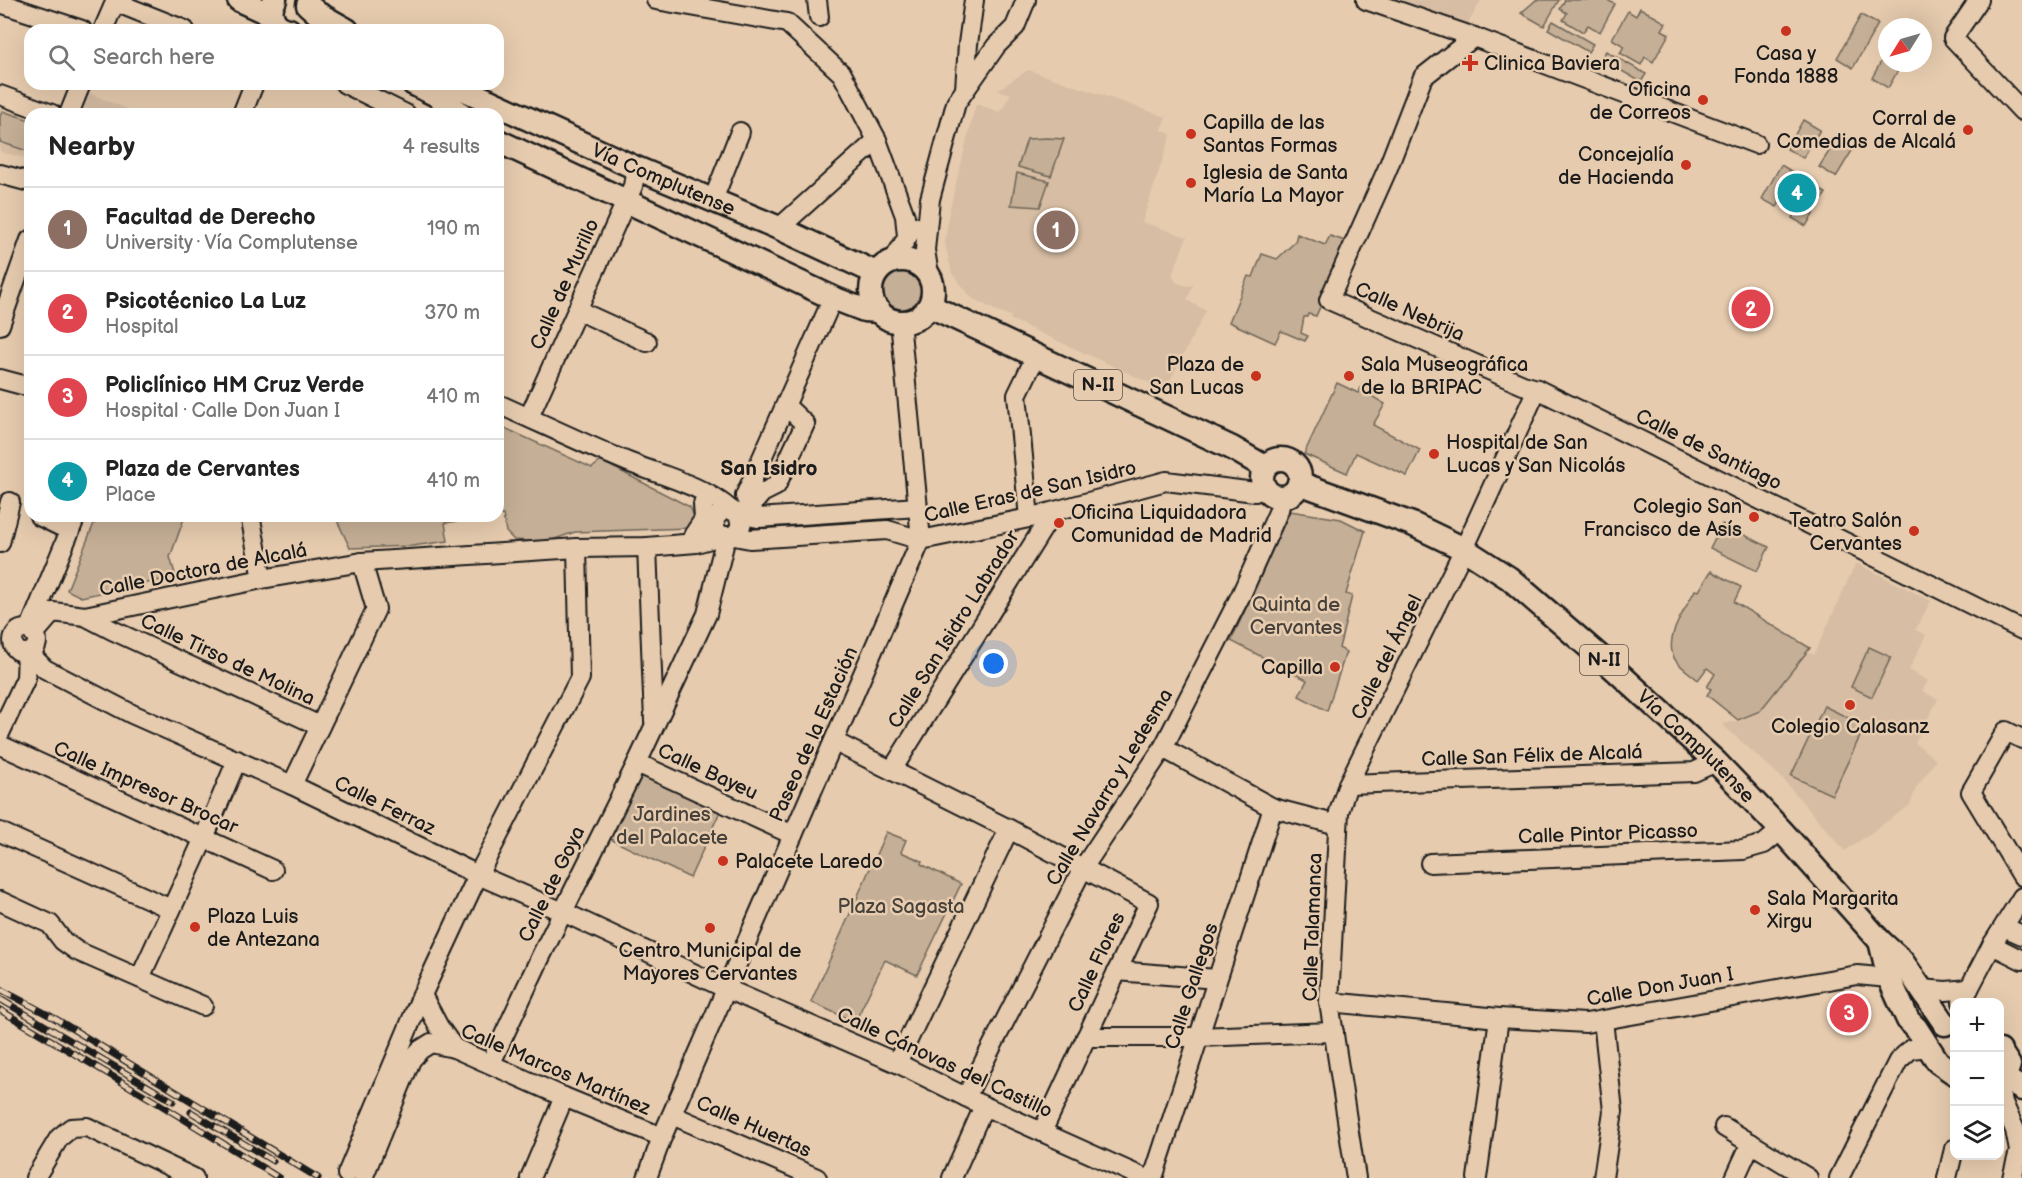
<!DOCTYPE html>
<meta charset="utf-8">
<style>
body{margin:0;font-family:"Balsamiq Sans",sans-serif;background:#f2f2f2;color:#222}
.controls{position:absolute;right:18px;bottom:18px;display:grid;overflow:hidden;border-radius:12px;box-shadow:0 6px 24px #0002}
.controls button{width:54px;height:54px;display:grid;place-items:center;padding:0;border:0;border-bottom:2px solid #e0e0e0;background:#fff;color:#222;font:30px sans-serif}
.compass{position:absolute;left:1878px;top:18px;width:54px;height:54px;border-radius:50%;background:#fff;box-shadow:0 6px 24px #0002;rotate:233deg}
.you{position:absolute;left:994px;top:664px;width:21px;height:21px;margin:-15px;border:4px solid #fff;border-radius:50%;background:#1a73e8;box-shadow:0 0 0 9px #1a73e833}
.badge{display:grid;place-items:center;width:39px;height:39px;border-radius:50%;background:#c8321e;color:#fff;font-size:20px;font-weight:700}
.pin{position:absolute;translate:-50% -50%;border:3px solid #fff;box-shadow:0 2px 6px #0006}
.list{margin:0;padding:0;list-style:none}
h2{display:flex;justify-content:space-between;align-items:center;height:78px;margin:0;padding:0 24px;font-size:26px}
h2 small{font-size:20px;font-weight:400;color:#767676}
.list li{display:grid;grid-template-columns:39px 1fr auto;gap:18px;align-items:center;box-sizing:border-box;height:84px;padding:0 24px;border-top:2px solid #e0e0e0}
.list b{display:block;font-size:22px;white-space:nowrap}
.list p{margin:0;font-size:20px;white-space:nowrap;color:#767676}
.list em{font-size:20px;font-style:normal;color:#767676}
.icon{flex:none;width:33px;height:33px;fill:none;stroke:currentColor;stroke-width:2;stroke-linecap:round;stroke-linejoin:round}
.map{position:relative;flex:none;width:2022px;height:1178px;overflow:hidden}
.search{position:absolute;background:#fff;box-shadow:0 6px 24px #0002;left:24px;top:24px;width:480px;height:66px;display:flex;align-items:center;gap:15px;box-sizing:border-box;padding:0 21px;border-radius:18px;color:#767676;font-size:22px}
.panel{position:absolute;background:#fff;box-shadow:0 6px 24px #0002;left:24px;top:108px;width:480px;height:414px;border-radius:18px}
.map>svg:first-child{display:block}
.built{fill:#d6bda3}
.green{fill:#c5af96;stroke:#706659;stroke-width:1.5}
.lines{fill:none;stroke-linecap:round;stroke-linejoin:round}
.minor-casing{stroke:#1c1c1c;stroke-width:22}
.major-casing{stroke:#1c1c1c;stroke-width:27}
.minor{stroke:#e6cbae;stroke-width:18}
.major{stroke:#e6cbae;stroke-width:22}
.rail-casing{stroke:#1c1c1c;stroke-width:7}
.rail{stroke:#e6cbae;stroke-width:4.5;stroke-dasharray:14;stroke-linecap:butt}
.poi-dot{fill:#c8321e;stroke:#e6cbae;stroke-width:2}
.labels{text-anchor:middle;stroke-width:5;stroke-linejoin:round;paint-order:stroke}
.shield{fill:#e6cbae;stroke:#595048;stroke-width:1.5}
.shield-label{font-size:18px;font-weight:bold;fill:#1c1c1c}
.poi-label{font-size:20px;fill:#1c1c1c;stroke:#e6cbae;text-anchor:start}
.street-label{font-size:20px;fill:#1c1c1c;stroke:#e6cbae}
.park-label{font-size:20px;fill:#46413a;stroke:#e6cbae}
.neighbourhood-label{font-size:21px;font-weight:bold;fill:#1c1c1c;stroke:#e6cbae}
</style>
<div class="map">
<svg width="2022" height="1178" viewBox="0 0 2022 1178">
<rect width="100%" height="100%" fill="#e6cbae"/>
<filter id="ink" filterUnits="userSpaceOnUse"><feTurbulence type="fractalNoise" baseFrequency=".0167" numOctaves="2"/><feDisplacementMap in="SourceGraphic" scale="12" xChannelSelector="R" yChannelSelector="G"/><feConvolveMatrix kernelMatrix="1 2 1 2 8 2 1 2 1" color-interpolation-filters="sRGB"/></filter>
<g filter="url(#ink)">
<!-- built -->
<g class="built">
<path d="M1393,0H1481L1466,27Z"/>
<path d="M1028,70L1166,117L1161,130L1171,134L1142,222L1187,237L1172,275L1177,283L1188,286L1193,285L1187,300L1206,311L1165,390L1010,319L1011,316L995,310L972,298L952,273L945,243L949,212L976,104L1000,112L1011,94L998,90Z"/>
<path d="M89,93L139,114H81Z"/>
<path d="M0,100L30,114V159L0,152Z"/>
<path d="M1856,563L1931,601L1915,630L1926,635L1909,670L1928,681L1922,691L1938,699L1915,743L1936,760L1916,788L1910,805L1845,851L1781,777L1722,724L1742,720L1760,711L1807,652L1814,655Z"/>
</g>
<!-- green -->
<g class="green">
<path d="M1536,0H1559L1544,26L1521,13Z"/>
<path d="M1565,0H1607L1615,4L1600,32L1588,25L1583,32L1563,20L1567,13L1560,9Z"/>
<path d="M1640,8L1666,23L1662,30L1669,34L1653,62L1645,57L1641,65L1620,53L1624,46L1612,39L1628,11L1636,16Z"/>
<path d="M1861,15L1878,24L1853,68L1837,58Z"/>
<path d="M1553,21L1593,44L1588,52L1548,29Z"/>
<path d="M1606,51L1646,74L1641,82L1601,59Z"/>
<path d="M1887,51V63H1902L1888,88L1872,78Z"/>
<path d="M2,111L30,120V152L0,142V117Z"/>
<path d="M1803,120L1820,130L1803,158L1787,149Z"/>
<path d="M1047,138L1064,139L1051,176L1018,167L1027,139Z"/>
<path d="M1837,139L1853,149L1836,177L1819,167Z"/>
<path d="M1781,165L1796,174L1777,207L1762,199Z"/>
<path d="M1017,173L1049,181L1040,207L1011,205Z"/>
<path d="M1811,185L1826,193L1806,226L1792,218Z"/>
<path d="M1297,234L1325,245L1330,236L1348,242L1316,316L1308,314L1307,317H1304L1301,333L1308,336L1305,341L1281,331L1275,343L1229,322L1248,276L1253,277L1262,254L1277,259L1295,242Z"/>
<circle cx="902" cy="289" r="21"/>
<path d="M1337,383L1358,393L1363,384L1375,389L1373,397L1385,404L1373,425L1420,450L1407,476L1356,453L1347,473L1304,454Z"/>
<path d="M498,425L592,468L601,461L690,507L695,518L689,528L575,532L546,542L514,540L506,532L503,515H498Z"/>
<path d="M1290,511L1341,519L1365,531L1346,594L1352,596L1339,648L1346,652L1327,711L1299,696L1307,680L1231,641Z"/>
<path d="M97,516H185L170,557L176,577L81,597L67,590Z"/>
<path d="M335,516H464V520L445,523L448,541L412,546L350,548Z"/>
<path d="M1722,524L1769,547L1757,571L1710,548Z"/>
<path d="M1711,571L1741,587L1734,602L1810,648L1760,711L1738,720L1707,695L1711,689L1707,687L1715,674L1707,668L1698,680C1691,674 1682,668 1676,661C1661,640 1686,609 1695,590L1699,591Z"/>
<path d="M1869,647L1891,657L1872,697L1851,687Z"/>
<path d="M1824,706L1865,726L1832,795L1791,776Z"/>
<path d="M643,770L722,807L690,878L610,839Z"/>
<path d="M886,832L906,840L901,852L922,861L921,864L961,884L917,975L885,960L855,1022L811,1002Z"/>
</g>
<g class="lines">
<!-- minor casing -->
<g class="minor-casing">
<g id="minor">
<path d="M656,0L787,23L842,74L877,140L905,216L907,236"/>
<path d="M817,0L819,17"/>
<path d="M1366,0L1474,37L1756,144"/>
<path d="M1979,0L1953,38L2022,111"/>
<path d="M115,2L185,30"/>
<path d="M0,3L82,30"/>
<path d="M103,30L116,0"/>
<path d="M1474,37L1423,77L1387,170L1329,300L1523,385L1537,389L2022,630"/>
<path d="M345,84L406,114"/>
<path d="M965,89L968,44L974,0"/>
<path d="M0,95L52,114"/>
<path d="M69,114L81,84"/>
<path d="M242,114L254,84"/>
<path d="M0,174L30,182"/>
<path d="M713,200L740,132"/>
<path d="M779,228L877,140"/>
<path d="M893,261L914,226"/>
<path d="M929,275L925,250L930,199L956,103L996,46L1015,27L1026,0"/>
<path d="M577,310L647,342"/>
<path d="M0,325L30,240"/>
<path d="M0,379L30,387"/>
<path d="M498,404C541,423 584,444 628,462C663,476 702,485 731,510"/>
<path d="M529,417L633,186L636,168"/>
<path d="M750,507L745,496L833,298"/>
<path d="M738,514L758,518L918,507"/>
<path d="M39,516L70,531"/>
<path d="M252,516L251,520L262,579"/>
<path d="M756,516L750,507L762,493L776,486L805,424L786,406"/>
<path d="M1029,518L1017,395L1036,356"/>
<path d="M694,534L704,519L703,504"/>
<path d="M734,536L750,539L887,530L921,540L1029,518L1166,481L1255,492L1264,486"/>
<path d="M0,543L10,502"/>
<path d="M647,547L654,721"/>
<path d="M85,616L112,630L320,726"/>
<circle cx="25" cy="641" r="12"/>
<path d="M29,630L76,516"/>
<path d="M34,634L53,612L85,616L262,579L362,562L577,548L647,547L696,543L722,536H734L741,526L738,514L731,510H723L714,519L716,531L722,536"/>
<path d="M29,653L45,669L132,714L292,785L478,875L563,912L727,989L897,1063L984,1106L1144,1178"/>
<path d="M0,733L26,678L27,653"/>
<path d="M2022,739L2006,731L1971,792L2022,876"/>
<path d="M835,742L1009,829L1149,903L1042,1132"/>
<path d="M0,745L273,870"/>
<path d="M637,763L793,835"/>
<path d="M892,770L1053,512"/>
<path d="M1348,784L1694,772L1716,762"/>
<path d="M292,785L376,609L362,562"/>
<path d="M1273,808L1338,825"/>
<path d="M0,832L171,909"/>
<path d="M1430,863L1743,850L1764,844L1781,830"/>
<path d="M0,901L50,924L63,941L77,951L203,1006"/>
<path d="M2004,927L2022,935"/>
<path d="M1992,945L2022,960"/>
<path d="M1117,971L1217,979"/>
<path d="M140,978L204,838L237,760"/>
<path d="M1920,989L1946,991L1969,989"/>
<path d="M422,995L439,1027L454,1048"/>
<path d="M1329,1002L1499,1018L1586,1023L1857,975L1889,978"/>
<path d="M1962,1002L1992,945L2022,897"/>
<path d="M1086,1037H1197L1334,1032"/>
<path d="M491,1063L541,956L637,763L707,614L726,537"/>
<path d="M897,1063L1009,829"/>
<path d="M2000,1096L2015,1130L2019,1151L2012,1178"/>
<path d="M966,1097L1083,868L1163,748L1241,595L1279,510L1282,497"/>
<path d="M672,1115L817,1178"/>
<path d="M1724,1127L1808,1178"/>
<path d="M347,1174L422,995L478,875L580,678L577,548"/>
<path d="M35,1178L59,1138L71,1128L87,1127L194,1178"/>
<path d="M363,1178L411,1060L420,1050L431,1043L454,1048L564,1097L662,1137"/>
<path d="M530,1178L564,1097"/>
<path d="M647,1178L662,1137L921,540L900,321"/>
<path d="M952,1178L984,1106"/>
<path d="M1153,1178L1273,808L1163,748"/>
<path d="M1356,1178L1329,1002L1339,812L1348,784L1464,549L1537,389"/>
<path d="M1477,1178L1499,1018"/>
<path d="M1603,1178L1613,1111L1603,1020"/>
<path d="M1735,1178L1751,1143"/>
<path d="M1839,1178L1898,1061L1911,1049L1929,1047"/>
<path d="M1947,1178L1954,1149"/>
</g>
</g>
<!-- major casing -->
<g class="major-casing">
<g id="major">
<path d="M239,0L265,12L273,18"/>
<path d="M275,0C267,14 273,27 289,30"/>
<path d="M308,5L317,13L347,30"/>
<path d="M414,84L438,96L461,114"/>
<path id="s1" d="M452,84L636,168L779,228L876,273"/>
<path d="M498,141L833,298L864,310L879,311"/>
<circle cx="902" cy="291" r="31"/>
<path d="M930,306L1232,448L1265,467"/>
<circle cx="1281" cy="478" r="19"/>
<path id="s2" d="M1299,483L1412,524L1464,549L1509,578L1612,667L1716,762L1781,830L1880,941L1902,961L1945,1024"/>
<path d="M1880,941L1889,978L1908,1020L1916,1028L1938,1062L1954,1073"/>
<path d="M2000,1051L2009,1065L2004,1078L2000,1081"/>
<path d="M2004,1078L2022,1089"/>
</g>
</g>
<!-- minor -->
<use href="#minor" class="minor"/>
<!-- major -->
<use href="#major" class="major"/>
<!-- rail casing -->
<g class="rail-casing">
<g id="rail">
<path d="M0,989L56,1019L318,1178"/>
<path d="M0,999L173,1101"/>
<path d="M0,1010L161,1105L279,1178"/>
<path d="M191,1112L273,1161"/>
</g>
</g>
<!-- rail -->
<use href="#rail" class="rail"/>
</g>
</g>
<!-- markers -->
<g class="poi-dot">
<circle cx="1786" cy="31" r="6"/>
<path d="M1467 54h6v6h6v6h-6v6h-6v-6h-6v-6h6z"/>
<circle cx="1703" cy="100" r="6"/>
<circle cx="1968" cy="130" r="6"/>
<circle cx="1191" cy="134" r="6"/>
<circle cx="1686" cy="165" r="6"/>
<circle cx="1191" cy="183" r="6"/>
<circle cx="1256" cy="376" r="6"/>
<circle cx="1349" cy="376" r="6"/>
<circle cx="1434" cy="454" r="6"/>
<circle cx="1754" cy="517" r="6"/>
<circle cx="1059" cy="523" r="6"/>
<circle cx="1914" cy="531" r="6"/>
<circle cx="1335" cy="667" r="6"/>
<circle cx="1850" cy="705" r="6"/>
<circle cx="723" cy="861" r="6"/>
<circle cx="1755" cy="910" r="6"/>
<circle cx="195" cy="927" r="6"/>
<circle cx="710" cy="928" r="6"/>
</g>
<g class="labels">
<!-- shield labels -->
<g class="shield">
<rect x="1074" y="370" width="48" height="30" rx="4.5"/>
<rect x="1580" y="645" width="48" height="30" rx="4.5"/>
</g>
<g class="shield-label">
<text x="1098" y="391">N-II</text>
<text x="1604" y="666">N-II</text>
</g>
<!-- poi labels -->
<g class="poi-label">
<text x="1786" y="60" text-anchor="middle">Casa y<tspan x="1786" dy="23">Fonda 1888</tspan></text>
<text x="1484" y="70">Clinica Baviera</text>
<text x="1691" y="96" text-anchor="end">Oficina<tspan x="1691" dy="23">de Correos</tspan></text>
<text x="1956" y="125" text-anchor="end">Corral de<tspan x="1956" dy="23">Comedias de Alcalá</tspan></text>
<text x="1203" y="129">Capilla de las<tspan x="1203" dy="23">Santas Formas</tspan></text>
<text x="1674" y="161" text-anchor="end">Concejalía<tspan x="1674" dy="23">de Hacienda</tspan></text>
<text x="1203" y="179">Iglesia de Santa<tspan x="1203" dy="23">María La Mayor</tspan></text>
<text x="1244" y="371" text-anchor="end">Plaza de<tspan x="1244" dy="23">San Lucas</tspan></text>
<text x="1361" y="371">Sala Museográfica<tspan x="1361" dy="23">de la BRIPAC</tspan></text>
<text x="1446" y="449">Hospital de San<tspan x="1446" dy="23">Lucas y San Nicolás</tspan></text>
<text x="1742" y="513" text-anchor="end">Colegio San<tspan x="1742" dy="23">Francisco de Asís</tspan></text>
<text x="1071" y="519">Oficina Liquidadora<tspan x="1071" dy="23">Comunidad de Madrid</tspan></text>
<text x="1902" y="527" text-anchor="end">Teatro Salón<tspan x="1902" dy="23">Cervantes</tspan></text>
<text x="1323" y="674" text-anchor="end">Capilla</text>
<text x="1850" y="733" text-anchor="middle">Colegio Calasanz</text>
<text x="735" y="868">Palacete Laredo</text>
<text x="1767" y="905">Sala Margarita<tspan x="1767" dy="23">Xirgu</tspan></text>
<text x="207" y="923">Plaza Luis<tspan x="207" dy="23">de Antezana</tspan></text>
<text x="710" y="957" text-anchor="middle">Centro Municipal de<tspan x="710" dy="23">Mayores Cervantes</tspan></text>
</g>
<!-- street labels -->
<g class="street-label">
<text dy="7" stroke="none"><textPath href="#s1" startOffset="232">Vía Complutense</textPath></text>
<text transform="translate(564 284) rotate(-66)" y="7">Calle de Murillo</text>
<text transform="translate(1410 311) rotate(24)" y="7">Calle Nebrija</text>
<text transform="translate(1709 449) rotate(26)" y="7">Calle de Santiago</text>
<text transform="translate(1030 491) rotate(-13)" y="7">Calle Eras de San Isidro</text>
<text transform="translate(203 569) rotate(-11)" y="7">Calle Doctora de Alcalá</text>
<text transform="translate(953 629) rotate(-58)" y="7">Calle San Isidro Labrador</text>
<text transform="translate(1386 657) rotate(-64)" y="7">Calle del Ángel</text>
<text transform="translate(228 659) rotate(25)" y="7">Calle Tirso de Molina</text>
<text transform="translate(813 734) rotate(-66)" y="7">Paseo de la Estación</text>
<text dy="7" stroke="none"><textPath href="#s2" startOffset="483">Vía Complutense</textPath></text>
<text transform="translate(1532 755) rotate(-2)" y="7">Calle San Félix de Alcalá</text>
<text transform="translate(708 771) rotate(25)" y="7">Calle Bayeu</text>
<text transform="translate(146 787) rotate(24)" y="7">Calle Impresor Brocar</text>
<text transform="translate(1109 787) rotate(-59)" y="7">Calle Navarro y Ledesma</text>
<text transform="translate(385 805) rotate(26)" y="7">Calle Ferraz</text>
<text transform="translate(1608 833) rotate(-2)" y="7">Calle Pintor Picasso</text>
<text transform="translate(551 884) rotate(-64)" y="7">Calle de Goya</text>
<text transform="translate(1312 927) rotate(-88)" y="7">Calle Talamanca</text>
<text transform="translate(1096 962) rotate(-65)" y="7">Calle Flores</text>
<text transform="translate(1191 986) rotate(-72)" y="7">Calle Gallegos</text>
<text transform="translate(1660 986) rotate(-10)" y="7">Calle Don Juan I</text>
<text transform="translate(945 1062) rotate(25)" y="7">Calle Cánovas del Castillo</text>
<text transform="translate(556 1069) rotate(23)" y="7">Calle Marcos Martínez</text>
<text transform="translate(754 1126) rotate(24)" y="7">Calle Huertas</text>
</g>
<!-- park labels -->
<g class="park-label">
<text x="1296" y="611">Quinta de<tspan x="1296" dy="23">Cervantes</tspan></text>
<text x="672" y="821">Jardines<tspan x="672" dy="23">del Palacete</tspan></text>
<text x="901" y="913">Plaza Sagasta</text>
</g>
<!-- neighbourhood labels -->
<g class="neighbourhood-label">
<text x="769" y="475">San Isidro</text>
</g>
</g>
</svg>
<div class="controls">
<button>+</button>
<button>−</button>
<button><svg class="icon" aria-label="layers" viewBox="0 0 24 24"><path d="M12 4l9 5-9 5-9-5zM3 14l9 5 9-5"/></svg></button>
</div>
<svg class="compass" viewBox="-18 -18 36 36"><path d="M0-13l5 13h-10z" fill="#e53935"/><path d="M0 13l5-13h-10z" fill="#767676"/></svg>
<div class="you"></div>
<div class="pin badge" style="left:1056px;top:230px;background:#8d6e63">1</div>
<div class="pin badge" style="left:1751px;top:309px;background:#e0444e">2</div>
<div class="pin badge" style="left:1849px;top:1013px;background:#e0444e">3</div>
<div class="pin badge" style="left:1797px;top:193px;background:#0f9aa8">4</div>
<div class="search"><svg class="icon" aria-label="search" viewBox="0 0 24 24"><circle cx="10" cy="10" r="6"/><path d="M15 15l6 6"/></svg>Search here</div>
<section class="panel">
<h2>Nearby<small>4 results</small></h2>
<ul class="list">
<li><span class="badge" style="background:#8d6e63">1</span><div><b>Facultad de Derecho</b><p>University · Vía Complutense</p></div><em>190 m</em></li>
<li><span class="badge" style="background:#e0444e">2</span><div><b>Psicotécnico La Luz</b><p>Hospital</p></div><em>370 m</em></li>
<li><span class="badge" style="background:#e0444e">3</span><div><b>Policlínico HM Cruz Verde</b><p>Hospital · Calle Don Juan I</p></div><em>410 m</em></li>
<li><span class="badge" style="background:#0f9aa8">4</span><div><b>Plaza de Cervantes</b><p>Place</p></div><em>410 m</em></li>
</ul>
</section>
</div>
